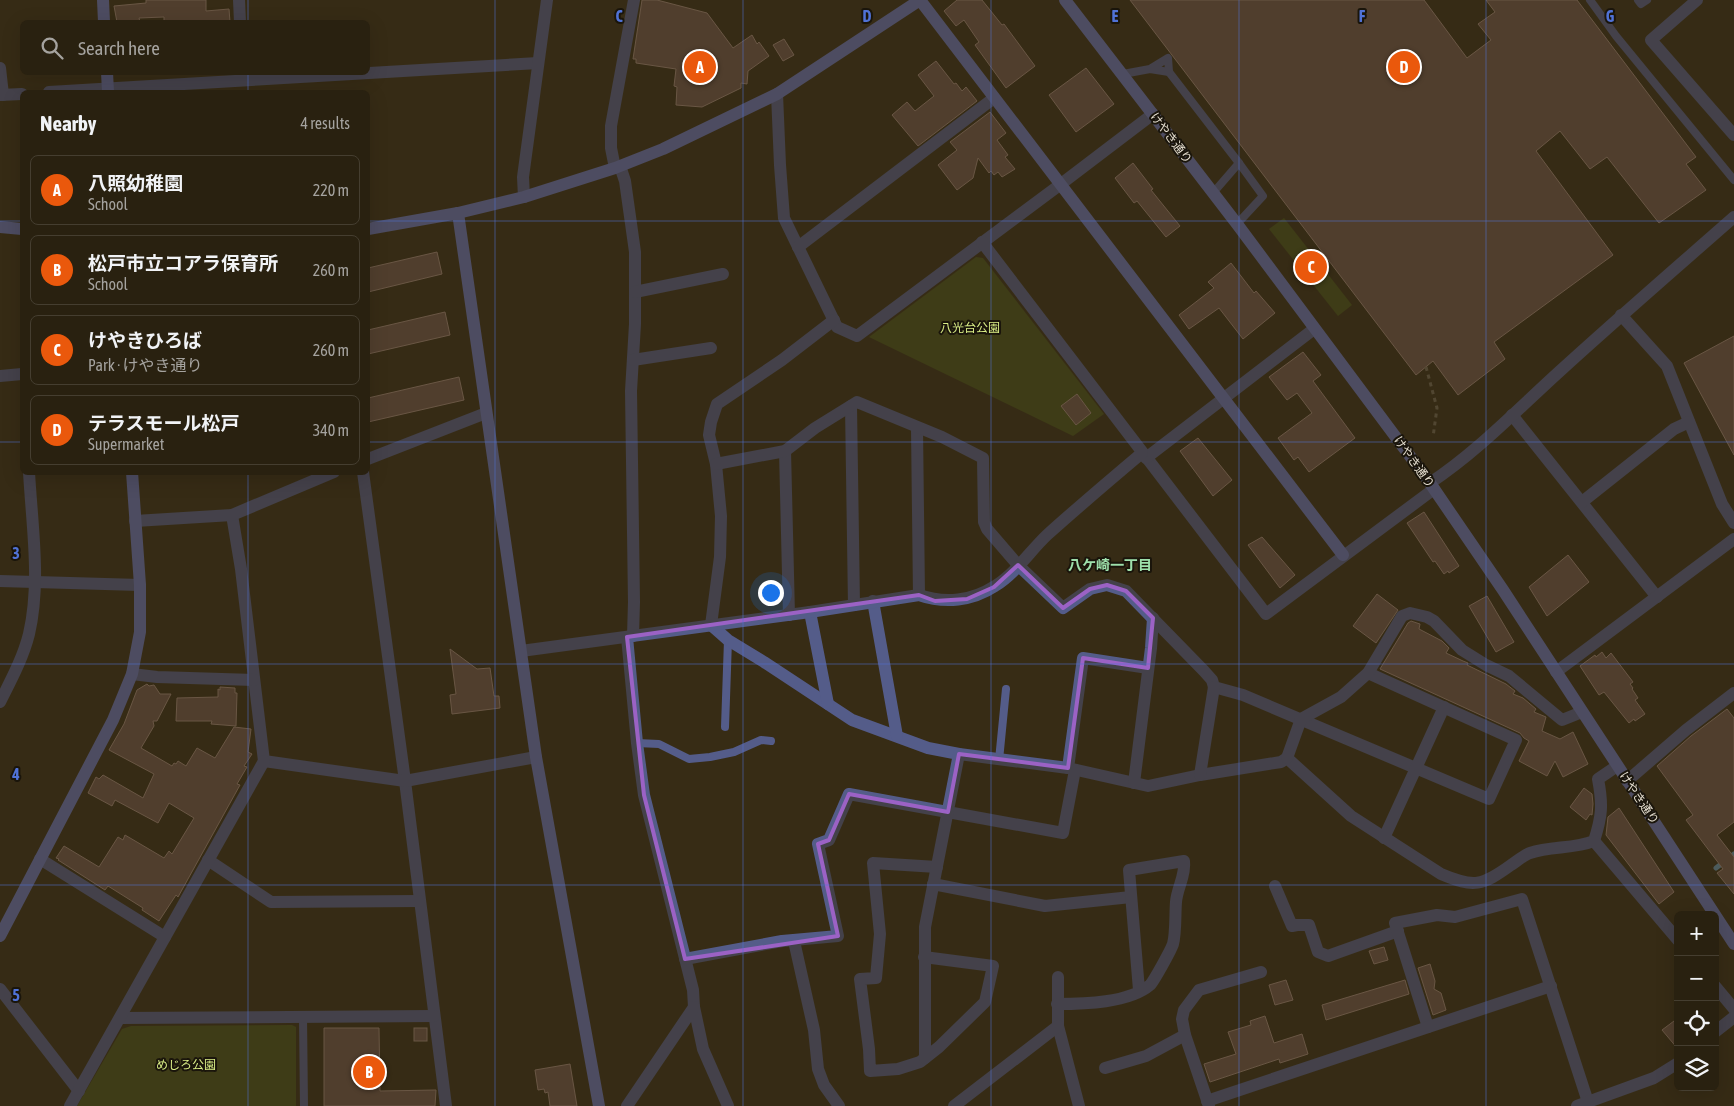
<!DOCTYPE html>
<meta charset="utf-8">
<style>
body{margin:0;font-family:"Asap Condensed","Noto Sans JP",sans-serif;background:#312919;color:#f1f3f6}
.controls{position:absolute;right:15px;bottom:15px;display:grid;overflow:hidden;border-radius:8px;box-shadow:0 5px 20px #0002}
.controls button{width:45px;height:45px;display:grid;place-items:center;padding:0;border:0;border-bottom:1px solid #453e30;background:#292110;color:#f1f3f6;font:25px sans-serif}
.you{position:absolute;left:770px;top:592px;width:18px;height:18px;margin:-12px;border:4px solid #fff;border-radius:50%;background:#1a73e8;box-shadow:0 0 0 8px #1a73e833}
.badge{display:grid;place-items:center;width:32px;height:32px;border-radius:50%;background:#ea580c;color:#fff;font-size:16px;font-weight:700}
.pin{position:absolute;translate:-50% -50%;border:2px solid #fff;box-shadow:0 1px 5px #0006}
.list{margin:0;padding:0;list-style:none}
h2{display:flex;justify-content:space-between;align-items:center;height:65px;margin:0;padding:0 20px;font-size:21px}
h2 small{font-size:16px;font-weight:400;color:#a5a39f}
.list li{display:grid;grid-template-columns:32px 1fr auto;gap:15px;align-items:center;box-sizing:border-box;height:70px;margin:0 10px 10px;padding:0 10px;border:1px solid #453e30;border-radius:8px}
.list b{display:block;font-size:19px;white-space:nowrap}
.list p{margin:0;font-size:16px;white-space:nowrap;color:#a5a39f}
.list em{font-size:16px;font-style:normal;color:#a5a39f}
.icon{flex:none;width:28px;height:28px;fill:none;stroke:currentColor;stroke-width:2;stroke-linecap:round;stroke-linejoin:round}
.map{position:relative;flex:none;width:1734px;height:1106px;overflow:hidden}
.search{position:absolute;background:#292110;box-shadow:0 5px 20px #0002;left:20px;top:20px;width:350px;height:55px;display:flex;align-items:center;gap:12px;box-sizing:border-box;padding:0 18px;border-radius:8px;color:#a5a39f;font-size:19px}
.panel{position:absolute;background:#292110;box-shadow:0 5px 20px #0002;left:20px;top:90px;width:350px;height:385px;border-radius:8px}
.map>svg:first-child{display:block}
.green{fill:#475119}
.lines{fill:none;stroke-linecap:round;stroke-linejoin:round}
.stream{stroke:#6794b2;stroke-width:5}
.building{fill:#705549;stroke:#a6897c}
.path{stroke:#716753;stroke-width:3;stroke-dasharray:4 4;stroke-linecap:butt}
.lane{stroke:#545c89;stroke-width:8}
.street{stroke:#545c89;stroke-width:12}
.secondary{stroke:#6974bc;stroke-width:12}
.marked{fill:none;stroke:#9b62c5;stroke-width:4;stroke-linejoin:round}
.grid{fill:none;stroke:#5072d6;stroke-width:1;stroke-opacity:0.55}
.labels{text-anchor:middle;stroke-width:4;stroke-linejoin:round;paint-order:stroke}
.street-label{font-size:12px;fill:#e7e0d2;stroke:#1a150b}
.park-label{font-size:12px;fill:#daee86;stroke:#1a150b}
.neighbourhood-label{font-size:14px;font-weight:bold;fill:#9ee0ab;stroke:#1a150b}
.grid-label{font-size:16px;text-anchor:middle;font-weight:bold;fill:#5072d6;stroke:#1a150b;stroke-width:4;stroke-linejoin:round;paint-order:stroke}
</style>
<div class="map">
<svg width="1734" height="1106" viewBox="0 0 1734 1106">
<rect width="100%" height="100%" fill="#372c15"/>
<!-- green -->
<g class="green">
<path d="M1284,218L1352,305L1338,316L1269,229Z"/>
<path d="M976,257L983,258L1104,414L1073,436L869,337Z"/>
<path d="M292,1025L296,1027V1106H77L122,1029L131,1026Z"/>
</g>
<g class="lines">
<!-- stream -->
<path class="stream" d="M1716,868L1734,854"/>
</g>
<!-- building -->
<g class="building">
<path d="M146,0H206V11L229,9L230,22H164V17L139,18L140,22H117L114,6L146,3Z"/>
<path d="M642,0H657L707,13L733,48L752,35L757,44L759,42L769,56L748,71L747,84L741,83V88L702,107L676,105L677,87L674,86L676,69L636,63V59H633Z"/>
<path d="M957,0H982L1002,25L1004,24L1035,66L1006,88L975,45L979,42L964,20L956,26L944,11Z"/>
<path d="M1130,0H1424L1467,58L1491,40L1478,24L1495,12L1486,0H1577L1696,157L1686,164L1706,190L1659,223L1607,157L1590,169L1560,131L1536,151L1613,255L1494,342L1505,359L1458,395L1433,361L1416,375Z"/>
<path d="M784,39L794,55L783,61L773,45Z"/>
<path d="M936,61L954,84L956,83L962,91L966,87L977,101L918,146L892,115L907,102L915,111L934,96L918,75Z"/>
<path d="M1086,68L1114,104L1076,132L1049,95Z"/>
<path d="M990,112L1006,133L997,140L1008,155L1005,157L1015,169L1002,177L998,172L994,175L991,171L989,173L978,158L973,178L957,190L938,165L957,150L950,142Z"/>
<path d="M1133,163L1153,189L1151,190L1180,226L1166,237L1137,201L1134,203L1115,178Z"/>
<path d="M437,252L442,274L368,292V268Z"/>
<path d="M1231,263L1254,293L1256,291L1275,313L1243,339L1219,308L1189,329L1179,315L1214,288L1208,282Z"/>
<path d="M445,312L450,335L368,354V330Z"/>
<path d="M1734,336V455L1684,363Z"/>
<path d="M1303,352L1321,375L1313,381L1355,438L1309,472L1298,457L1294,460L1278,438L1312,413L1297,393L1287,400L1269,377Z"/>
<path d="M459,377L464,400L368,422V398Z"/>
<path d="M1077,394L1091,413L1076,425L1061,406Z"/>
<path d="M1198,438L1232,480L1213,496L1180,451Z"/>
<path d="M1424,512L1459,566L1449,573L1448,571L1444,574L1435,561L1433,562L1407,523Z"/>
<path d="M1262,537L1295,575L1280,588L1248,545Z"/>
<path d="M1568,555L1589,582L1547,616L1529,587Z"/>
<path d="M1377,594L1398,610L1376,643L1353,626Z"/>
<path d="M1487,596L1514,642L1496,652L1469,606Z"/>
<path d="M1411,621L1420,624L1419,629L1442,641L1449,648L1446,653L1463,661L1468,663L1467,665L1506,684L1515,691L1513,694L1523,698L1536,709L1534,712L1546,717L1542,731L1560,739L1573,732L1588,764L1563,777L1555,761L1547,776L1519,761L1529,741L1524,738L1520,733L1380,669L1408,623Z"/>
<path d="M450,649L477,669L490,668L494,696H499L500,708L452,714L450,695L456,694Z"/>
<path d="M1602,652L1606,658L1611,653L1633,682L1630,684L1633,688L1632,689L1638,698L1635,700L1645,714L1635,721L1634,719L1629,723L1604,692L1599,695L1580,666L1595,655L1596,657Z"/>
<path d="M147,684L149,686L154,685L160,694H171L157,721H153L154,726L141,748L172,766L174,763L176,764L178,761L186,766L197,748L215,758L234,727L251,729L248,752L252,754L244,766L247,767L237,784L240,785L178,897L176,895L159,921L142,910L143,908L108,886L105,890L58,860L59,859L56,858L64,846L99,867L118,837L123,840L125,835L164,858L169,851L172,854L194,818L169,803L158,823L115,800L112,806L88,793L96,777L99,779L103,775L143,798L154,774L109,750L124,724L137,690Z"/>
<path d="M220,687L235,688V693H237L236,726L211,724L212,721H176L177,698L218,697V689L220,690Z"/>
<path d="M1727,709L1734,718V822L1717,835L1734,857V894L1717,873L1723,869L1686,820L1693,815L1657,766L1691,736Z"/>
<path d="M1584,788L1592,794L1593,804L1592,815L1590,814L1586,820L1570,807Z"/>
<path d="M1619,808L1674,892L1659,904L1606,835L1608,817Z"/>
<path d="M1384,947L1388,960L1374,964L1369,951Z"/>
<path d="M1430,964L1435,981L1434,989L1441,993L1446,1010L1433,1015L1418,968Z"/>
<path d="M1286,980L1293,1000L1275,1005L1269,985Z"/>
<path d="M1405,980L1409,994L1326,1020L1322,1005Z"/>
<path d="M1265,1016L1274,1043L1302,1034L1308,1054L1280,1063L1279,1059L1210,1082L1204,1064L1236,1054L1228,1032L1251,1025L1250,1021Z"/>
<path d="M1678,1018V1049L1662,1030Z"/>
<path d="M324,1028H379L380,1091L436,1090L435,1106H324Z"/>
<rect x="414" y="1028" width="13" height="13"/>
<path d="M570,1064L577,1106H550L548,1092L545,1093L544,1089L538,1090L535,1070Z"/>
</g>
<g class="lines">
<!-- path -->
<path class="path" d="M1426,367L1437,408L1433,437"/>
<!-- lane -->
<g class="lane">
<path d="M1590,0L1616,36L1734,180"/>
<path d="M1638,0L1641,4L1647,0"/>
<path d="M1169,72L1239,163"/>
<path d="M1123,74L1150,69L1168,58L1169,72L1150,69"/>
<path d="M1213,193L1239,163L1263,196L1237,224"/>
<path d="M725,727L728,640"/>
<path d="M637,743L659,744L689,759L710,757L734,752L761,740L771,741"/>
<path d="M999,760L1006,689"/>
<path d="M303,1017L304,1106"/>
</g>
<!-- street -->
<g class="street">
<path d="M239,0L240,22"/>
<path d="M1697,0L1651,40L1734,135"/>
<path d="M0,68L3,95"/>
<path d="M49,92L538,63"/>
<path d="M777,94L780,165L784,218L837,327L857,336L1061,184L1153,114"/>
<path d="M0,95L22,94"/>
<path d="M620,166L625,181L635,252V324L631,391L634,602L633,636"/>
<path d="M615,168L611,148V126L634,0"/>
<path d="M524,197L523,177L547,0"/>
<path d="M982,242L1266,614L1434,489"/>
<path d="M798,247L994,98"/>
<path d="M635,292L723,274"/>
<path d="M1621,315L1667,366L1722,504L1734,523"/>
<path d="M834,320L782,360L717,404L711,422L709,435L716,464L721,516L720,557L711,625L728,640L764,662L852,720L928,748L959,754L1068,768L1148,786L1200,775L1281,762L1287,758L1351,816L1441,874C1474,888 1482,886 1511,865C1517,861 1524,855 1530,853C1551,846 1574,849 1594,841C1602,816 1603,805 1598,779L1617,766"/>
<path d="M633,360L711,348"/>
<path d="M0,376L22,374"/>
<path d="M851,406L854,605"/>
<path d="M1512,415L1657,597"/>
<path d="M917,428L919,595"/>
<path d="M785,451L789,615"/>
<path d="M1146,458L1314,329"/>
<path d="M368,459L486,413"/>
<path d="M716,464L785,451L815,428L857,402L942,437L983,458L984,522L987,529L1018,565L1063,608L1090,589L1107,585L1126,591L1204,671L1212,680L1214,687L1243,695L1489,799L1516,740L1368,673"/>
<path d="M363,472L405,781L446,1106"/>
<path d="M1430,483C1477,452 1518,409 1560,371C1617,319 1676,268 1734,217"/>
<path d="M1582,502L1674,429L1689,422"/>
<path d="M232,515L241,569L264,761L405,781L536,757"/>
<path d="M135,521L232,515L334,472"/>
<path d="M0,581L140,585"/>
<path d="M873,601L897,736"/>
<path d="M810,612L828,704"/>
<path d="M627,637L637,743L644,795L693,990L694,1007L703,1049L728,1106"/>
<path d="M521,651L810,612L919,595C945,604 972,601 995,586C1016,573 1030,551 1047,535C1078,507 1110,480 1142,453"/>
<path d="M1556,672L1734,539"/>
<path d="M132,674L157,677L254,680"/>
<path d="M0,702C11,680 23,658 29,634C41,582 32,526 29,472"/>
<path d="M1287,758L1301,719L1341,697L1368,673L1402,616L1410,613L1427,617L1434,621L1462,650L1486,665L1509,676L1562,720L1582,712"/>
<path d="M1068,768L1083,658L1148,668"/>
<path d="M1200,775L1214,687"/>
<path d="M1627,781L1686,730L1734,693"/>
<path d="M1134,783L1151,648L1153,618"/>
<path d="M1384,838L1444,707"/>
<path d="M1594,841L1678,940"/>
<path d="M40,859L165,937"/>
<path d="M208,860L271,902L419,901"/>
<path d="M933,884L1045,906L1131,897"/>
<path d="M1275,886L1292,926L1297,925H1309L1318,952L1328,956L1398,931"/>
<path d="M794,941L814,1030L818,1069L824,1085L839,1106"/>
<path d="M924,957L993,966L985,1002L939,1047L920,1062L898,1069L870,1071L869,1049L860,979L876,978L880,934L873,863L937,867"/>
<path d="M685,959L782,941L838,936L818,844L829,840L849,794L1063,833L1075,770"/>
<path d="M1058,977V1026L1079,1106"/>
<path d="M1715,986L1734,1009"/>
<path d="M0,989L79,1091"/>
<path d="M1057,1004C1084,1004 1129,1003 1150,985C1154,981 1171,950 1173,944C1176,933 1175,914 1176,902C1177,888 1186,875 1184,861L1129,870L1139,990"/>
<path d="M120,1018L434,1016"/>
<path d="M1428,1027L1395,923L1437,915L1455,917L1522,899L1588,1102"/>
<path d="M1715,1032L1734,1017"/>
<path d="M925,1058V927L959,754"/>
<path d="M1105,1068L1146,1056L1185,1035"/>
<path d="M1207,1101L1551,986"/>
<path d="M70,1106L264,761"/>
<path d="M627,1106L694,1007"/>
<path d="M954,1106L1058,1026"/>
<path d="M1209,1106L1185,1035L1182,1019L1184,1010L1199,990L1261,972"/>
<path d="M1577,1106L1654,1078L1678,1063"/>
</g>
<!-- secondary -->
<g class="secondary">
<path d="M103,0L104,22"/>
<path d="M920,0L1343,555"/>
<path d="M1065,0L1237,224L1430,483L1503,590L1734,944"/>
<path d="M107,72L108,92"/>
<path d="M458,213L536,757L599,1106"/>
<path d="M0,227L22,229"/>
<path d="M368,229L458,213L524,197L615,168L663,149L777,94L920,0"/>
<path d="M0,936L113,720L132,674L140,632V585L132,472"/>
</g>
</g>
<!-- marked area -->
<path d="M0 0H1734V1106H0ZM1018,565L1063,608L1090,589L1107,585L1126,591L1153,618L1148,668L1083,658L1068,768L959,754L948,812L849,794L829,840L818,844L838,936L685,959L644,795L627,637L919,595L935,601L967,599L994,587Z" fill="#372c15" fill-opacity=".55" fill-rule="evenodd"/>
<path class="marked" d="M1018,565L1063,608L1090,589L1107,585L1126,591L1153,618L1148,668L1083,658L1068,768L959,754L948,812L849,794L829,840L818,844L838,936L685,959L644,795L627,637L919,595L935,601L967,599L994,587Z"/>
<!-- grid -->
<path class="grid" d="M248,0V22M495,0V1106M743,0V1106M991,0V1106M1239,0V1106M1486,0V1106M248,72V92M0,221H22M368,221H1734M0,442H22M368,442H1734M248,472V1106M0,664H1734M0,885H1734"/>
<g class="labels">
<!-- street labels -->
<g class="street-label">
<text transform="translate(1171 138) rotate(53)" y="4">けやき通り</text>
<text transform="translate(1414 462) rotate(54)" y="4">けやき通り</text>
<text transform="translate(1639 798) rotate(56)" y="4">けやき通り</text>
</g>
<!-- park labels -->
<g class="park-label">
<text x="970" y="332">八光台公園</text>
<text x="186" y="1069">めじろ公園</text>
</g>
<!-- neighbourhood labels -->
<g class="neighbourhood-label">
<text x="1110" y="570">八ケ崎一丁目</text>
</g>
</g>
<g class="grid-label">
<text x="619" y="22">C</text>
<text x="867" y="22">D</text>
<text x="1115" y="22">E</text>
<text x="1362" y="22">F</text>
<text x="1610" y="22">G</text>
<text x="16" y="559">3</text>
<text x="16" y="780">4</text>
<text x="16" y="1001">5</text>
</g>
</svg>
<div class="controls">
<button>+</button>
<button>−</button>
<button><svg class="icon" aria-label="locate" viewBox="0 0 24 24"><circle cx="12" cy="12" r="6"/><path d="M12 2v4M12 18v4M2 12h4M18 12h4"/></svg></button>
<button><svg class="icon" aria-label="layers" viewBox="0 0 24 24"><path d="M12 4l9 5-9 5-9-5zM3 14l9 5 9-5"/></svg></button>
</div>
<div class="you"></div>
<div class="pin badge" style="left:700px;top:67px">A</div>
<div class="pin badge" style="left:369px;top:1072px">B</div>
<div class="pin badge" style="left:1311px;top:267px">C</div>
<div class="pin badge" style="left:1404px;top:67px">D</div>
<div class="search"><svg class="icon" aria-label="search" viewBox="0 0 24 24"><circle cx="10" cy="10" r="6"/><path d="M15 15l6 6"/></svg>Search here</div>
<section class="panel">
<h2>Nearby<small>4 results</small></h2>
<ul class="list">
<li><span class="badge">A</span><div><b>八照幼稚園</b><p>School</p></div><em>220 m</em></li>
<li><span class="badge">B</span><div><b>松戸市立コアラ保育所</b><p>School</p></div><em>260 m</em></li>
<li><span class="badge">C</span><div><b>けやきひろば</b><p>Park · けやき通り</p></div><em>260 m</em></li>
<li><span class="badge">D</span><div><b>テラスモール松戸</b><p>Supermarket</p></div><em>340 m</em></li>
</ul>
</section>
</div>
